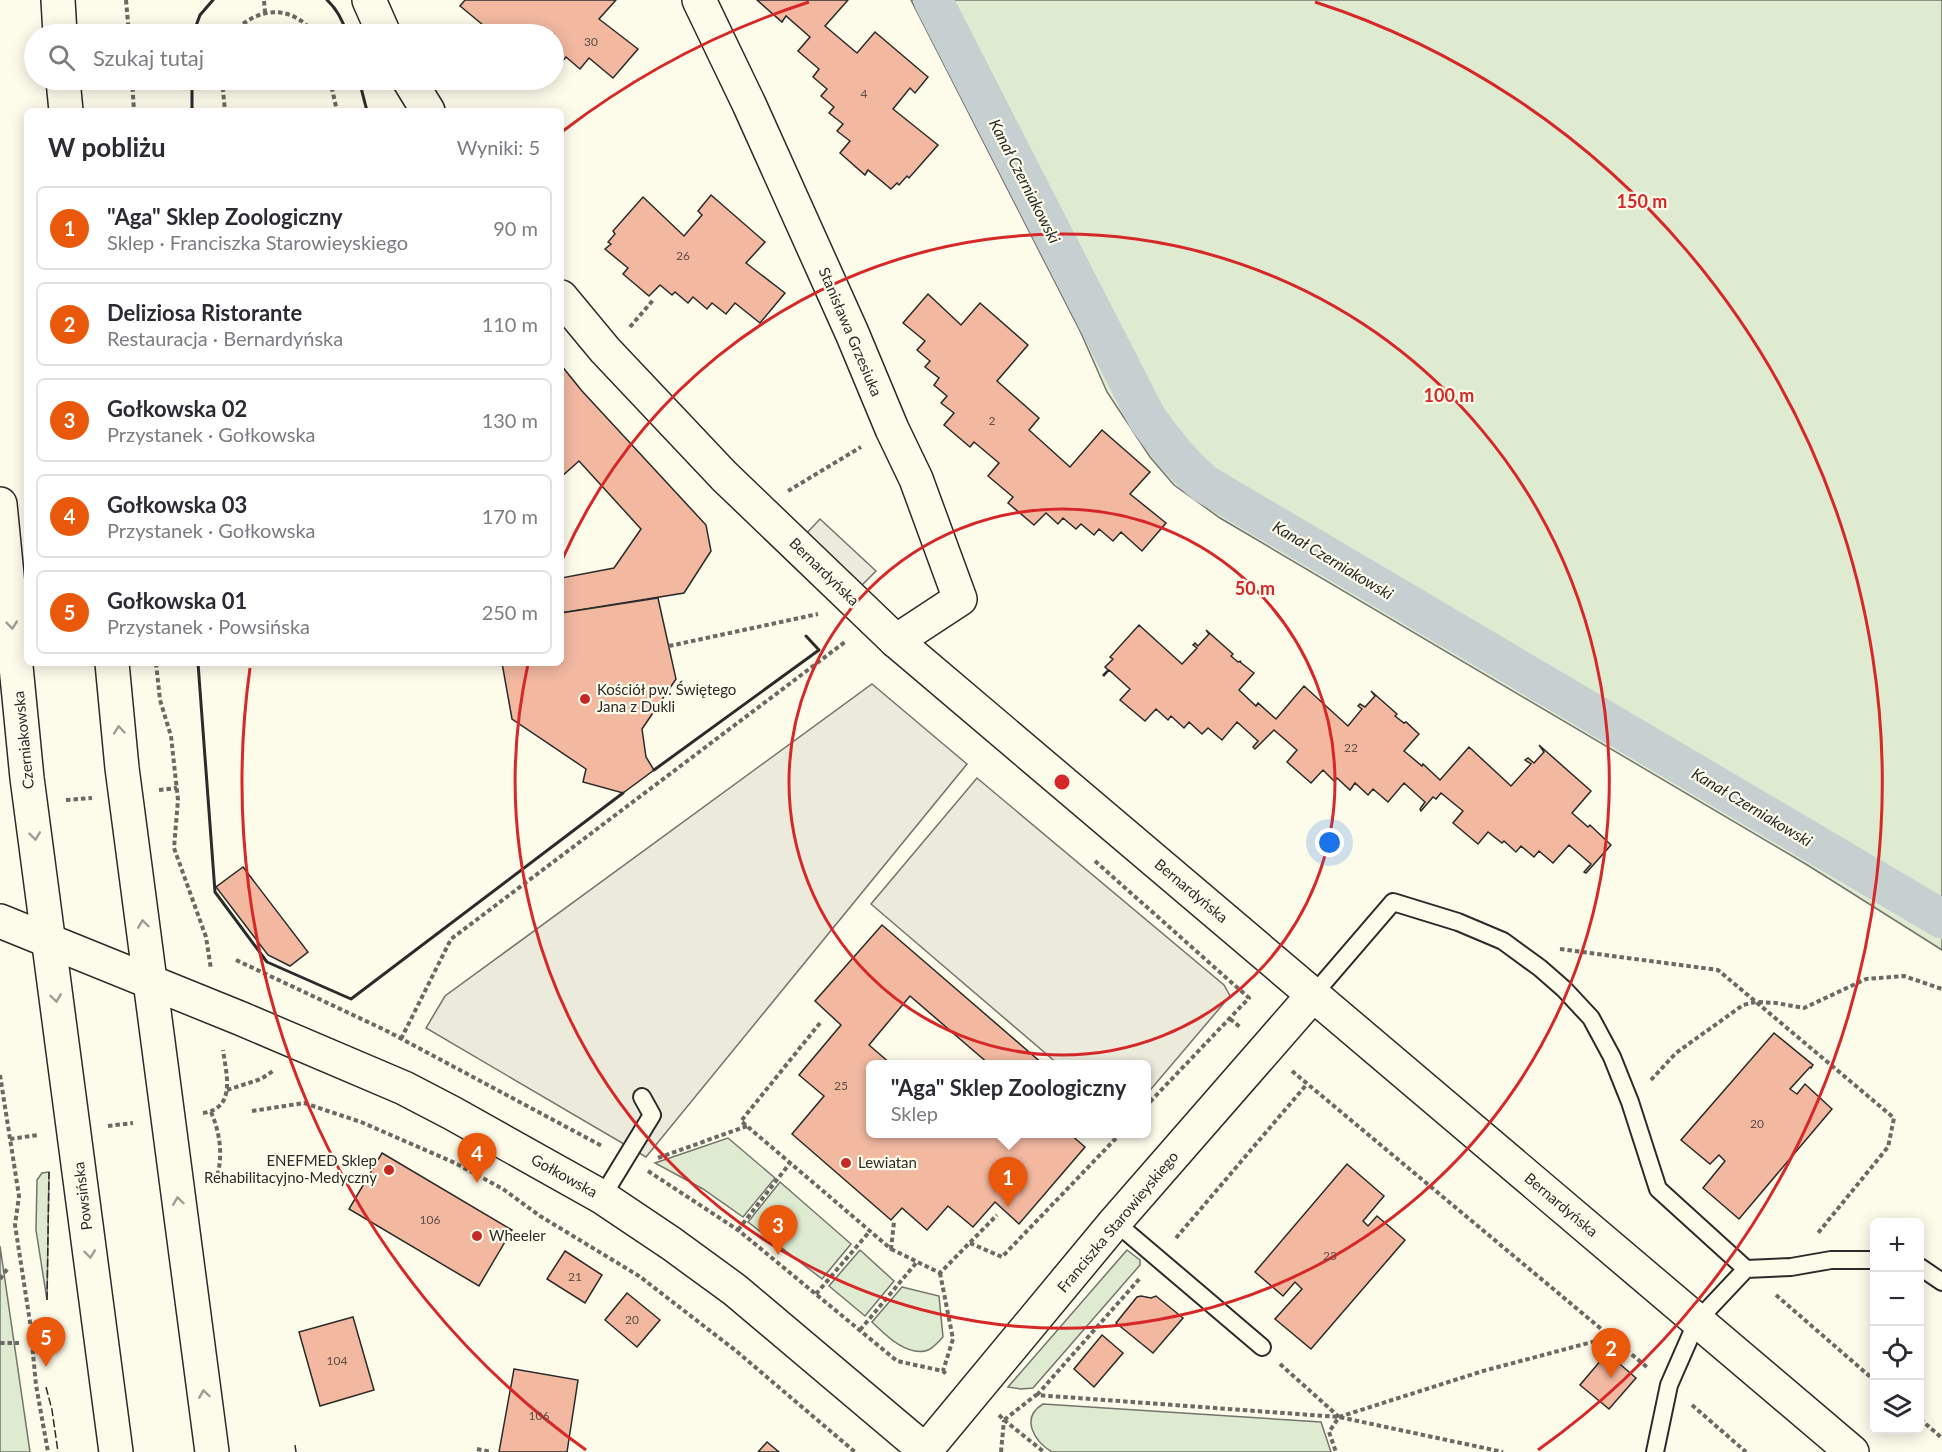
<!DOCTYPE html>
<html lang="pl">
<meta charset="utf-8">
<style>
body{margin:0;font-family:Lato,sans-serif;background:#f2f2f3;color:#2b2b33}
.controls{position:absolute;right:18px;bottom:18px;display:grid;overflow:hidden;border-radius:9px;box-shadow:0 3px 15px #0003}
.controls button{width:54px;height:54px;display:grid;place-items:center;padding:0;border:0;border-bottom:2px solid #e1e1e2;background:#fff;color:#2b2b33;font:30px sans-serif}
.you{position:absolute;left:1330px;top:843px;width:21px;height:21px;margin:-15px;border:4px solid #fff;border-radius:50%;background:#1a73e8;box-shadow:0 0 0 9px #1a73e833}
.badge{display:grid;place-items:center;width:39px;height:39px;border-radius:50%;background:#ea580c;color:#fff;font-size:20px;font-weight:700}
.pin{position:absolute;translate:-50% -50px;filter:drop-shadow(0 2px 3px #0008)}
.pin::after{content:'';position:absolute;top:32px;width:21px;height:18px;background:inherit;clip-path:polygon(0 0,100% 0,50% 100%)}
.popup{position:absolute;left:866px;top:1060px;width:285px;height:78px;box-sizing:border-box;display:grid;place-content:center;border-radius:9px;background:#fff;filter:drop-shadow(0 2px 4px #0005);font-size:20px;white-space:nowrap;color:#7c7c81}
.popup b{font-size:22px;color:#2b2b33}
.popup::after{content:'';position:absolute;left:50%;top:100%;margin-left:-12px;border:12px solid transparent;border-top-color:#fff}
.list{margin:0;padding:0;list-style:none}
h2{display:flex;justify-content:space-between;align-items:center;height:78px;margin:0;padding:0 24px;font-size:26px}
h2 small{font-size:20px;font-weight:400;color:#7c7c81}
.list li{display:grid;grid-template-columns:39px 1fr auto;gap:18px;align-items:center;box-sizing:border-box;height:84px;margin:0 12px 12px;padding:0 12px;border:2px solid #e1e1e2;border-radius:9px}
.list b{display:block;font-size:22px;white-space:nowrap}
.list p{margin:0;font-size:20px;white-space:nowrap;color:#7c7c81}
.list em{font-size:20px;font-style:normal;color:#7c7c81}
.icon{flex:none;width:33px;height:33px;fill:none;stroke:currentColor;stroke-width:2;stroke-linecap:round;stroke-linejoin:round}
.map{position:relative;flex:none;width:1942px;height:1452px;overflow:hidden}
.search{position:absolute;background:#fff;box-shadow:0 3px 15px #0003;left:24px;top:24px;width:540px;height:66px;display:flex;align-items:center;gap:15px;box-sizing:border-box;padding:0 21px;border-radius:33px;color:#7c7c81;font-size:22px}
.panel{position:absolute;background:#fff;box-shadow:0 3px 15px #0003;left:24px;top:108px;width:540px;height:558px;border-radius:9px}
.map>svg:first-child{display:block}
.green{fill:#deebd1;stroke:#74746e;stroke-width:1.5}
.parking{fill:#eceadb;stroke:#74746e;stroke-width:1.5}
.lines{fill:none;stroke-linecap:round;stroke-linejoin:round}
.canal{stroke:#c7d0d0;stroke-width:39}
.building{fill:#f2b8a0;stroke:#2b2b2b;stroke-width:1.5}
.service-casing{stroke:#2b2b2b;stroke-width:20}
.minor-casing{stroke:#2b2b2b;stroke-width:36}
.tertiary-casing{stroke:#2b2b2b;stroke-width:36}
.secondary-casing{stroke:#2b2b2b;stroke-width:36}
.path{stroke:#6a6964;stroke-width:4;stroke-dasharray:4.5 3;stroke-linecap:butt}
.service{stroke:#fdfbea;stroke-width:16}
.minor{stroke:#fdfbea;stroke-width:33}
.tertiary{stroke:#fdfbea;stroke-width:33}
.secondary{stroke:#fdfbea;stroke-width:33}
.fence{stroke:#2b2b2b;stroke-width:1.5;stroke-dasharray:8 3;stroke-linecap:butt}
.wall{stroke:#2b2b2b;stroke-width:3}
.oneway{stroke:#9e9d94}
.ring{fill:none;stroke:#d62828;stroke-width:3}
.poi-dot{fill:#c62828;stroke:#fdfbea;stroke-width:2}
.labels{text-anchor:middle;stroke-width:4.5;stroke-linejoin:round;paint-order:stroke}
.number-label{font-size:12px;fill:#5d4e48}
.street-label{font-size:15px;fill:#2b2b2b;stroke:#fdfbea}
.poi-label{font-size:15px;fill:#2b2b2b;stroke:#fdfbea;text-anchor:start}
.water-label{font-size:16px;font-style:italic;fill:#2b2b2b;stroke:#fdfbea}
.centre{fill:#d62828;stroke:#fdfbea;stroke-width:3}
.ring-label{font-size:18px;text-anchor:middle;font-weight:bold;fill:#d62828;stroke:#fdfbea;stroke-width:4.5;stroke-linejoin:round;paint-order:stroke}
</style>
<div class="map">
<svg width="1942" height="1452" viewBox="0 0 1942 1452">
<rect width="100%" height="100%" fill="#fdfbea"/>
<!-- green -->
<g class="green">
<path d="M911,0H1942V950L1809,866L1220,518L1174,485L1150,457L1107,392L1081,333Z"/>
<path d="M728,1138L775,1178L743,1217L703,1189L655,1163Z"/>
<path d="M49,1172L47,1300L36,1230L37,1180L42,1173Z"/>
<path d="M780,1182L851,1244L822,1279L748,1222Z"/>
<path d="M0,1246L30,1452H0Z"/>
<path d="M860,1250L894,1281L865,1316L829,1286Z"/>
<path d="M1127,1250L1140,1260V1265L1033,1388L1021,1389L1008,1387Z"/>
<path d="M902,1287L939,1296L943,1337C938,1342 932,1350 925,1351C904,1355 885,1334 872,1322Z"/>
<path d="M1043,1404L1321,1422L1331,1452H1052C1034,1441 1020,1418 1043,1404Z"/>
</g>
<!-- parking -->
<g class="parking">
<path d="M820,519L876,571L860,587L804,536Z"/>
<path d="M872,684L967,764L646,1157L426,1028L445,996Z"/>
<path d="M977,778L1224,985L1230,996L1146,1095V1064H1058L871,904Z"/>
</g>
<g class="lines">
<!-- canal -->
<path class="canal" d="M933,0L1147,418C1165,443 1182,465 1205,484L1942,919"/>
</g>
<!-- building -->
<g class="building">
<path d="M465,0H616L599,19L638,49L613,78L589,58L580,69L566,57L561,63L554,57V34H483L478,30L483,25L460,6Z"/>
<path d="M757,0H848L825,26L857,53L875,32L928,77L915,93L910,88L893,109L938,145L909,178L907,176L899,185L897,183L891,189L868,170L865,175L840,153L850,141L837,131L843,124L829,113L834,107L821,96L827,89L813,77L819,69L798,51L810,37L786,16L782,22Z"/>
<path d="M711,195L765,242L746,263L785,293L760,323L735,303L726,314L712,303L707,309L693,297L688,303L675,292L672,295L660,285L649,296L623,274L628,268L605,249L611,244L608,242L615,234L613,231L643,197L684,236L702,215L698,211Z"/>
<path d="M928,294L961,325L980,303L1028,345L997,381L1039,418L1029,430L1070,467L1102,430L1150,472L1130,494L1166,523L1142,551L1121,532L1113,541L1099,529L1094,535L1081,524L1076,529L1063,518L1058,524L1046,513L1034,525L1008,503L1013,497L988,476L999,463L974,442L970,447L944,425L954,413L941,403L947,396L934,385L939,378L925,367L930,361L917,350L925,341L903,323Z"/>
<path d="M561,365L582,391L706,525L711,551L684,593L561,613V578L614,568L641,529L579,461L561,477Z"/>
<path d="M658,598L676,679L642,729L646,757L654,770L623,793L583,782L586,769L512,719L502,663H561V613Z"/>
<path d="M1139,625L1182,664L1197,648L1193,645L1195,643L1198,646L1209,634L1206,630L1233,654L1231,656L1238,662L1241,661L1240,662L1254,673L1239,690L1256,706L1258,703L1276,719L1304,686L1348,726L1362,709L1358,706L1360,704L1365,707L1375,696L1371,691L1397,714L1395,716L1404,723L1406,722L1419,734L1404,751L1422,766L1423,764L1440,780L1469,747L1511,786L1531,764L1525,760L1528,758L1534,763L1544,752L1539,745L1591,791L1572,813L1588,827L1590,825L1611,845L1586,873L1584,872L1591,864L1569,845L1553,863L1539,851L1534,857L1521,846L1516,852L1504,841L1502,843L1488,832L1478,844L1453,823L1463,811L1441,793L1436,799L1433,797L1421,811L1420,809L1425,802L1404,783L1388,802L1373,789L1368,795L1355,783L1350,790L1337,778L1334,781L1323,770L1311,783L1287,762L1297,750L1274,730L1255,749L1253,747L1258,741L1237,722L1222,740L1208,728L1202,734L1189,722L1184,728L1171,716L1168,720L1156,709L1145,721L1120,700L1130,689L1109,670L1104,676L1103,675L1108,670L1105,667L1113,659L1110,657Z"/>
<path d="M243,867L308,952L290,966L268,955L216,887Z"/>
<path d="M882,925L1043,1064H989L910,996L869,1045L891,1064H870V1134H971L973,1135L974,1134H1070L1085,1147L1019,1224L995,1202L973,1227L948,1206L927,1230L902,1208L891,1220L792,1134L824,1096L799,1075L841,1025L815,1001Z"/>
<path d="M1774,1033L1813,1065L1811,1068L1810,1067L1790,1089L1797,1094L1805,1084L1832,1109L1739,1219L1703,1188L1725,1161L1719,1155L1710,1164L1681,1140Z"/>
<path d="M382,1153L512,1230L479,1286L349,1209Z"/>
<path d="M1347,1164L1384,1196L1363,1221L1368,1226L1377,1216L1405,1240L1311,1349L1275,1319L1302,1289L1295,1282L1283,1296L1255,1272Z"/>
<path d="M565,1251L602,1275L585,1303L547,1279Z"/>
<path d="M627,1293L660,1320L637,1347L605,1320Z"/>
<path d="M1141,1296L1151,1298L1156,1296L1183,1318L1153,1353L1116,1323L1137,1297Z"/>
<path d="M353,1317L374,1390L320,1406L299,1332Z"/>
<path d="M1102,1335L1123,1353L1094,1387L1074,1369Z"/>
<path d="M1607,1353L1636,1378L1609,1409L1580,1385Z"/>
<path d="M514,1369L578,1380L567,1452H499Z"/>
<path d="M767,1442L779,1452H758Z"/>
</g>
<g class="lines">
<!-- service casing -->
<g class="service-casing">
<g id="service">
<path d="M1313,995L1393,902L1458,922L1503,941L1540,968L1564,989L1591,1018L1612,1057L1630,1102L1658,1189L1746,1269"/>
<path d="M602,1197L652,1115L642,1097"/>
<path d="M1115,1222L1262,1347"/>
<path d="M1920,1267L1942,1282"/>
<path d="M1655,1452L1669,1385L1697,1321L1746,1269L1791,1267L1831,1260H1874"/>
</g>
</g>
<!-- minor casing -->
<g class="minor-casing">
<g id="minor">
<path d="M369,0L384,34"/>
<path d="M699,0L749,104L852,333L892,429L916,479L960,599L896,641"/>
<path d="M409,80L428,111"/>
<path d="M561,297L605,350L724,476L896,641L1852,1452"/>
<path d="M925,1451L1115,1222L1313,995"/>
</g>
</g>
<!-- tertiary casing -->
<g class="tertiary-casing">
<path id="tertiary" d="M0,921L242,1019L404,1088L452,1113L602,1197L672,1244L735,1290L927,1452"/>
</g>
<!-- secondary casing -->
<g class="secondary-casing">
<g id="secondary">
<path d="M58,0L60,34"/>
<path d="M63,80L66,111"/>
<path d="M0,504L27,778L116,1452"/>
<path d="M112,663L122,768L212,1452"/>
</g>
</g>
<!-- path -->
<g class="path">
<path d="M126,0L129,34"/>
<path d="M264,1L265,12"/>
<path d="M232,34C257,7 290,3 315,34"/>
<path d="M132,80L134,111"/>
<path d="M222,80L225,111"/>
<path d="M330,80L337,111"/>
<path d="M630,327L654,299"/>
<path d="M788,491L861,447"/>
<path d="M669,646L818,614"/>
<path d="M156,663L160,700L171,736L178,800L174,848L206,937L211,969"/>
<path d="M159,790L177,788"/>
<path d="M66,800L92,798"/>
<path d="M1095,861L1249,998L1146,1106"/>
<path d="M1560,949L1718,970L1894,1118L1888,1147L1818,1233"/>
<path d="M236,960L385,1030L602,1146"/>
<path d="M1230,1019L1240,1027"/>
<path d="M820,1023L741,1121L891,1249L894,1222"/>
<path d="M401,1039L451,939L845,642"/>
<path d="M1292,1071L1648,1368"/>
<path d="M0,1075L19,1196L15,1225L30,1322L36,1385L48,1452"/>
<path d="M1651,1080L1676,1053L1743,1005L1756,1002L1776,1003L1804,1008L1866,979L1904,976L1942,989"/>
<path d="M227,1090L261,1079L273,1071"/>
<path d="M252,1111L304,1103L361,1122L455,1163L503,1189L540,1216L639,1276L735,1350L855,1452"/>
<path d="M211,1112C221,1135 224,1161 214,1185"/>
<path d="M203,1113C237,1108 226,1073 223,1050"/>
<path d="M108,1126L133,1123"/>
<path d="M10,1139L38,1135"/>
<path d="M658,1158L747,1126"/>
<path d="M648,1171L738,1230L897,1361L943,1371L946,1374"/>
<path d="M738,1230L790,1163"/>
<path d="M1176,1238L1307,1084"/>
<path d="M970,1243L1002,1257L1120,1134"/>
<path d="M891,1249L940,1273L997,1215"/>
<path d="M940,1273L953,1339L943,1371"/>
<path d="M0,1279L8,1268"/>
<path d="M816,1294L870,1231"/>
<path d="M1776,1295L1874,1380"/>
<path d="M860,1330L917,1262"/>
<path d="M0,1343H19"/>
<path d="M1280,1364L1339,1417L1329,1432L1336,1452"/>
<path d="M1037,1395L1141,1277"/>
<path d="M1692,1405L1746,1452"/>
<path d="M999,1415L1004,1420L1036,1395L1339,1417L1503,1452"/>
<path d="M1339,1417L1483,1371L1611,1337"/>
<path d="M1920,1419L1942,1438"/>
<path d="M1004,1420L1044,1452"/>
<path d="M477,1449L491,1452"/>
<path d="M1001,1452L1004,1420"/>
</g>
<!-- service -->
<use href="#service" class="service"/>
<!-- minor -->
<use href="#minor" class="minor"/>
<!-- tertiary -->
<use href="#tertiary" class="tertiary"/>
<!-- secondary -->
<use href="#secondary" class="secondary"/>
<!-- fence -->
<g class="fence">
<path d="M47,1300L49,1172"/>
<path d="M46,1387L52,1410L58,1452"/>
<path d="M295,1445L296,1452"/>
</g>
<!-- wall -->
<g class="wall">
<path d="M327,0C338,10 343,21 347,34"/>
<path d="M193,34L200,15L213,0"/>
<path d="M359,80L367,111"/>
<path d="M192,111V80"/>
<path d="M198,663L215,892L267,962L351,999L623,793"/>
<path d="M654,770L819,650L806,636"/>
</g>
</g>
<!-- one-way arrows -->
<defs><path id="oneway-chevron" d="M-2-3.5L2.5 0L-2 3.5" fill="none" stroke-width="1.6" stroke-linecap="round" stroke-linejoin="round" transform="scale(1.5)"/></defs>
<g class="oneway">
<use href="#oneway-chevron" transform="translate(12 625) rotate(84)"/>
<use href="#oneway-chevron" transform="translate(119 730) rotate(-95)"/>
<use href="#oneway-chevron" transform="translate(35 836) rotate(83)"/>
<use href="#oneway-chevron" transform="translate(143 924) rotate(-98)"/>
<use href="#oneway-chevron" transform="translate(56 998) rotate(82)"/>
<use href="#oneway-chevron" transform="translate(178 1201) rotate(-98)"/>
<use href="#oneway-chevron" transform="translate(90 1254) rotate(83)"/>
<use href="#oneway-chevron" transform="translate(204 1394) rotate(-98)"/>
</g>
<!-- distance rings -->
<g class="ring">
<circle cx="1062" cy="782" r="273"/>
<path d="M562 560A547 547 0 1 1 528 664"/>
<path d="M586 1450A820 820 0 0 1 250 668M563 131A820 820 0 0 1 809 2M1315 2A820 820 0 0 1 1538 1450"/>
</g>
<!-- markers -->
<g class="poi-dot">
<circle cx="585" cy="699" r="6"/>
<circle cx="846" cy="1163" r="6"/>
<circle cx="389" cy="1170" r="6"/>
<circle cx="477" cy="1236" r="6"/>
</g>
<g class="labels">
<!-- number labels -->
<g class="number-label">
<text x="591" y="46">30</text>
<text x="864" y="98">4</text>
<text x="683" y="260">26</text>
<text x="992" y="425">2</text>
<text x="1351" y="752">22</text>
<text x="841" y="1090">25</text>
<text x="1757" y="1128">20</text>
<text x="430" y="1224">106</text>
<text x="1330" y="1260">23</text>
<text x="575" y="1281">21</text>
<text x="632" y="1324">20</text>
<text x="337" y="1365">104</text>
<text x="539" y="1420">106</text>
</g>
<!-- street labels -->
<g class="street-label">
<text transform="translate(850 332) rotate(67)" y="5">Stanisława Grzesiuka</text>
<text transform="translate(824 572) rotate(44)" y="5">Bernardyńska</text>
<text transform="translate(24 740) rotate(-96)" y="5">Czerniakowska</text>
<text transform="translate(1191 891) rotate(40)" y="5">Bernardyńska</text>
<text transform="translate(564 1176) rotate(29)" y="5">Gołkowska</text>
<text transform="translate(83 1196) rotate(-97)" y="5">Powsińska</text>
<text transform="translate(1561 1205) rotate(40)" y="5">Bernardyńska</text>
<text transform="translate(1118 1222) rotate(-50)" y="5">Franciszka Starowieyskiego</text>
</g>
<!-- poi labels -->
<g class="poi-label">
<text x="597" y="695">Kościół pw. Świętego<tspan x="597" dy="17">Jana z Dukli</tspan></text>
<text x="377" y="1166" text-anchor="end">ENEFMED Sklep<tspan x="377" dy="17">Rehabilitacyjno-Medyczny</tspan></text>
<text x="858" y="1168">Lewiatan</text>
<text x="489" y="1241">Wheeler</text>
</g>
<!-- water labels -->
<g class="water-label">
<text transform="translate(1025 181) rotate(63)" y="6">Kanał Czerniakowski</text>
<text transform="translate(1333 560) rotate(31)" y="6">Kanał Czerniakowski</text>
<text transform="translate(1752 807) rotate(31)" y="6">Kanał Czerniakowski</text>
</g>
</g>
<circle cx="1062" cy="782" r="9" class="centre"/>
<g class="ring-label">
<text x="1642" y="208">150 m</text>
<text x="1449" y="402">100 m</text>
<text x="1255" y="595">50 m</text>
</g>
</svg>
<div class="controls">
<button>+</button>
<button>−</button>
<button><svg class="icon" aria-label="locate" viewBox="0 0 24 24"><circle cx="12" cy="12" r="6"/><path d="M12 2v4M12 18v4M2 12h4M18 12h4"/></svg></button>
<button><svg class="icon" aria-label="layers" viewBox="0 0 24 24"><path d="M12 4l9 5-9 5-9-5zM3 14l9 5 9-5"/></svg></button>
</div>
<div class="you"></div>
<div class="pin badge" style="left:1008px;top:1207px">1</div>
<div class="popup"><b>&quot;Aga&quot; Sklep Zoologiczny</b>Sklep</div>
<div class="pin badge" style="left:1611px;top:1378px">2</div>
<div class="pin badge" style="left:778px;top:1255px">3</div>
<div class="pin badge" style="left:477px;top:1183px">4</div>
<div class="pin badge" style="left:46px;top:1367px">5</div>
<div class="search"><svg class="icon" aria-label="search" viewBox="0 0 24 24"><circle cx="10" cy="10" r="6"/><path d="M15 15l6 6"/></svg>Szukaj tutaj</div>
<section class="panel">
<h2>W pobliżu<small>Wyniki: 5</small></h2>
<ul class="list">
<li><span class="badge">1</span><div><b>&quot;Aga&quot; Sklep Zoologiczny</b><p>Sklep · Franciszka Starowieyskiego</p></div><em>90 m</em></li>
<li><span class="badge">2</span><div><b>Deliziosa Ristorante</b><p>Restauracja · Bernardyńska</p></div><em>110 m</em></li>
<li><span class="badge">3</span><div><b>Gołkowska 02</b><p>Przystanek · Gołkowska</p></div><em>130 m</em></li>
<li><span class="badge">4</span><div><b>Gołkowska 03</b><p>Przystanek · Gołkowska</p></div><em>170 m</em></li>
<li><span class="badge">5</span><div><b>Gołkowska 01</b><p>Przystanek · Powsińska</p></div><em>250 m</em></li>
</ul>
</section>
</div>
